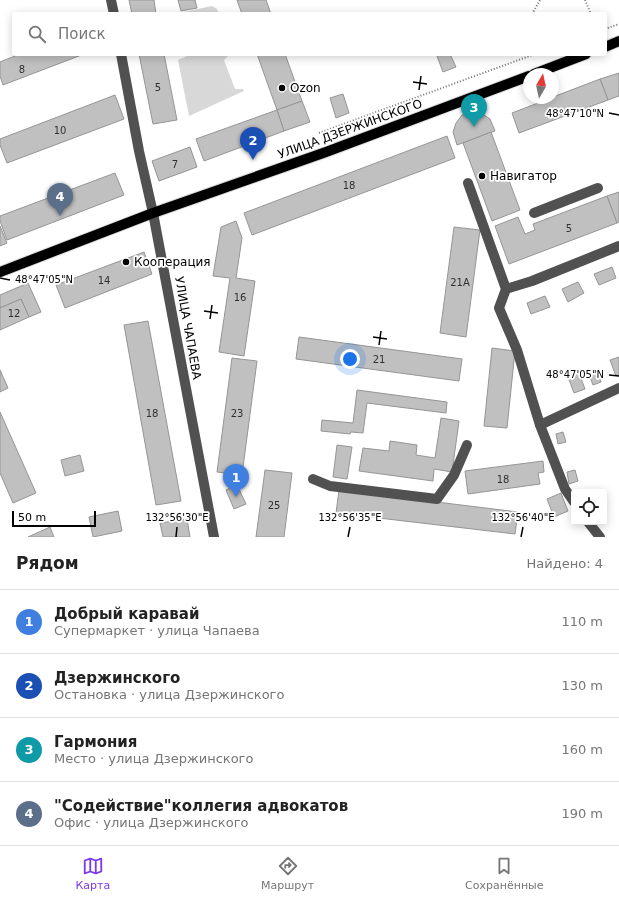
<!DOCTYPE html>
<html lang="ru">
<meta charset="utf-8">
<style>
body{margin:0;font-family:"DejaVu Sans",sans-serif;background:#f6f6f6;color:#222}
.controls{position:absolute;right:12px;bottom:12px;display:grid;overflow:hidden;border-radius:4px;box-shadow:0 2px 10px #0003}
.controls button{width:36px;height:36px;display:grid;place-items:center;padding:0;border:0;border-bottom:1px solid #e0e0e0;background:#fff;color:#222;font:20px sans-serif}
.compass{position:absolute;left:523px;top:68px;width:36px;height:36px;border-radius:50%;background:#fff;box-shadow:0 2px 10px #0003;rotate:9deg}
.scale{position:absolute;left:12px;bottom:10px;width:84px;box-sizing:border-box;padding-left:4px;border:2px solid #000;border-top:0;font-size:11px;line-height:14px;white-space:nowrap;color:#000;-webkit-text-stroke:3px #fff;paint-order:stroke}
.you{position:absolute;left:350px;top:359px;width:14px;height:14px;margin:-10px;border:3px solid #fff;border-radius:50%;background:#1a73e8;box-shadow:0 0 0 6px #1a73e833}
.badge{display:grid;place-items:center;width:26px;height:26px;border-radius:50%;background:#7c3aed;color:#fff;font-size:13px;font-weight:700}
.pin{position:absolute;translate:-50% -33px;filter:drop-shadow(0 1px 2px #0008)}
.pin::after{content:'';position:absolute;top:21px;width:14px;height:12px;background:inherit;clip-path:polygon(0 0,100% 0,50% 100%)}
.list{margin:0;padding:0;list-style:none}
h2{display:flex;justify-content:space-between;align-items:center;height:52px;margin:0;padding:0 16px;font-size:17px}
h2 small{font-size:13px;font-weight:400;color:#767676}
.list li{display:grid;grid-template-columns:26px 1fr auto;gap:12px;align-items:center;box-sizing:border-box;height:64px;padding:0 16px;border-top:1px solid #e0e0e0}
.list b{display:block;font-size:15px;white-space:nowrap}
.list p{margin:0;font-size:13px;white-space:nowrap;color:#767676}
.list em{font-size:13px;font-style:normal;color:#767676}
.icon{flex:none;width:22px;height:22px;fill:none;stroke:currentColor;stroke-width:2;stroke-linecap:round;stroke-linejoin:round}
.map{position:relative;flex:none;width:619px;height:537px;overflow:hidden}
.search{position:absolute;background:#fff;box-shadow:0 2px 10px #0003;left:12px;right:12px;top:12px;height:44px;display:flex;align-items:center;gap:10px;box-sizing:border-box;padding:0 14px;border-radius:4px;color:#767676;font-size:15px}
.sheet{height:308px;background:#fff}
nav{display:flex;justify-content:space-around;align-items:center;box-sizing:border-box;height:56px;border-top:1px solid #e0e0e0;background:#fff;font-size:11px;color:#767676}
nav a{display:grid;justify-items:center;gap:2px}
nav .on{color:#7c3aed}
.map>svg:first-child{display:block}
.green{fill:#d8d8d8}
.building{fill:#c0c0c0;stroke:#959595}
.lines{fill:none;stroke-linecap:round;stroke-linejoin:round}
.major-casing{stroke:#dbdbdb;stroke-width:12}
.path{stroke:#737373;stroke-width:2;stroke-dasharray:1 2;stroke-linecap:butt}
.minor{stroke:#515151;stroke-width:10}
.major{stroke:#000;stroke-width:10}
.ticks{fill:none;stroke:#000;stroke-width:1.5}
.poi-dot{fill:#000;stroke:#fff;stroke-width:1.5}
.labels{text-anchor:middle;stroke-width:3.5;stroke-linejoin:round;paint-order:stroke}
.number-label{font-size:10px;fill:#303030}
.poi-label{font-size:12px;fill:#000;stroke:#fff;text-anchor:start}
.street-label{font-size:12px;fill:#000;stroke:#fff}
.ticks-label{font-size:10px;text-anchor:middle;fill:#000;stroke:#fff;stroke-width:3.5;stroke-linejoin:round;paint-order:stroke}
</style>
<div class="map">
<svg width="619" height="537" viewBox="0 0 619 537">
<rect width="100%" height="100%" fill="#fff"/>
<!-- green -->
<g class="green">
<path d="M212,6L217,9L219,14H178L179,13Z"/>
<path d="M192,54H230L224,60L235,89H243L244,91L189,116L178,60Z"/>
</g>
<!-- building -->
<g class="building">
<path d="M129,0H154L156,14H132Z"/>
<path d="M178,0H195L197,8L181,11Z"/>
<path d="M237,0H266L271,14H242Z"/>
<path d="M20,54H84L3,85L0,76V62Z"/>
<path d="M139,54H164L177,120L153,124Z"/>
<path d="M257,54H285L302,101L277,110Z"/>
<path d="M442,54H450L456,67L443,72L437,56Z"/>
<path d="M619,73V96L608,100L600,79Z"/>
<path d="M600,79L608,100L519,133L512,113L551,98H553V97Z"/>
<path d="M343,94L349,113L336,118L330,98Z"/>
<path d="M115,95L124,119L7,163L0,145V139Z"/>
<path d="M302,101L310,122L284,131L277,110Z"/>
<path d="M277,110L284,131L204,161L196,139Z"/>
<path d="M470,113H481L490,119L495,131L457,145L453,132L456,123L462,115Z"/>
<path d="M491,132L520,210L492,221L463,143Z"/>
<path d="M447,136L455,158L252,235L244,213Z"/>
<path d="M190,147L197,167L159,181L152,161Z"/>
<path d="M115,173L124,195L7,240L0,221V216Z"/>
<path d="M619,192V222L617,223L607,196Z"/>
<path d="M607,196L617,223L509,264L495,226L518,217L525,234L535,230L533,224Z"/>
<path d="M236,221L242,238L236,278L255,281L244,356L219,352L230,278L213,276L221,227Z"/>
<path d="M0,226L7,243L0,246Z"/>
<path d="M454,227L480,230L466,337L440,333Z"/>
<path d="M144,252L152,274L65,308L56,285Z"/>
<path d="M612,267L616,278L599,285L594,274Z"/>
<path d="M578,282L584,293L568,302L562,289Z"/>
<path d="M28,283L41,312L29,317L21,299L0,308V295Z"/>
<path d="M545,296L550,307L531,314L527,303Z"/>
<path d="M21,299L29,317L0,330V308Z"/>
<path d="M148,321L181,501L156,505L124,325Z"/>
<path d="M299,337L462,359L459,381L296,359Z"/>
<path d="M492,348L515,351L507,428L484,426Z"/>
<path d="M619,357V374L616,376L610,360Z"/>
<path d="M232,358L257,361L242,475L217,472Z"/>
<path d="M596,369L601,382L593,385L588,372Z"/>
<path d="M0,370L8,388L0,392Z"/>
<path d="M579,373L585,389L574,393L568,377Z"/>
<path d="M357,390L447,402L446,413L367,403L363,433L351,432L350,434L321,431L322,420L353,423Z"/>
<path d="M0,412L36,493L13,503L0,473Z"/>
<path d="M441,418L459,421L452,472L434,469L433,481L359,471L363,448L389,451L390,441L417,445L416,455L435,458Z"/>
<path d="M563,432L566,442L558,444L556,434Z"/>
<path d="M337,445L352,447L347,479L333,477Z"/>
<path d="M80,455L84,471L65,476L61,460Z"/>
<path d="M543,461L544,472L538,473L540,484L468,494L465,471Z"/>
<path d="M265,470L292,473L284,537H256Z"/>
<path d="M575,470L578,481L569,484L567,472Z"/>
<path d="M237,485L246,504L234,509L226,490Z"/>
<path d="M339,490L518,512L515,534L336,513Z"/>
<path d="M561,493L568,511L554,517L547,499Z"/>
<path d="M118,511L122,531L93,537L89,517Z"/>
<path d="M187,519L190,537H163L160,523Z"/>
<path d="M50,527L54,537H28Z"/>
</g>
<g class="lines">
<!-- major casing -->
<g class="major-casing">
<g id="major">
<path d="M605,47L619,41"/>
<path d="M534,74L586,54"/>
<path d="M0,272L153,213L326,152L529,76"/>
</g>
</g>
<!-- path -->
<g class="path">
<path d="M585,0L591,14"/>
<path d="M532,14L540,0"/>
<path d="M605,29L619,24"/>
<path d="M319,133L535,54"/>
</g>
<!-- minor -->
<g class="minor">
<path d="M111,0L114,14"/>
<path d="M121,54L139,151L153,213L214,537"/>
<path d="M468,183L506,289L499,308L517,350L540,425L565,489L574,502"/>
<path d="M534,213L598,188"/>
<path d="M506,289L532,281L619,246"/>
<path d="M540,425L619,388"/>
<path d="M313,479L330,486L437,499L454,475L467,445"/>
<path d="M588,522L600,537"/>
</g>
<!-- major -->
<use href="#major" class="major"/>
</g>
<!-- ticks -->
<path class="ticks" d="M413,82L427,84M419,90L421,76M609,113L619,115M0,278L10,280M204,311L218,313M210,319L212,305M373,337L387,339M379,345L381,331M609,375L619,376M176,537L177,527M348,537L350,527M521,537L523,527"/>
<!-- markers -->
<g class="poi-dot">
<circle cx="282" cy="88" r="4"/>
<circle cx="482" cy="176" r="4"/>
<circle cx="126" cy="262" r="4"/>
</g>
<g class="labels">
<!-- number labels -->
<g class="number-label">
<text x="22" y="73">8</text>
<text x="158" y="91">5</text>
<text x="60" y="134">10</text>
<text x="175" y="168">7</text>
<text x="349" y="189">18</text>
<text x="569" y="232">5</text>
<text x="104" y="284">14</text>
<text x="460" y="286">21А</text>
<text x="240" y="301">16</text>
<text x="14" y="317">12</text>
<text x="379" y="363">21</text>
<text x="152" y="417">18</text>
<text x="237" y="417">23</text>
<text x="503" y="483">18</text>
<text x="274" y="509">25</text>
</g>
<!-- poi labels -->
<g class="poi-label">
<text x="290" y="92">Ozon</text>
<text x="490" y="180">Навигатор</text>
<text x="134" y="266">Кооперация</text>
</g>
<!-- street labels -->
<g class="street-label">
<text transform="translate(350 129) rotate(-20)" y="4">УЛИЦА ДЗЕРЖИНСКОГО</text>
<text transform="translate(188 328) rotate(80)" y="4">УЛИЦА ЧАПАЕВА</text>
</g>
</g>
<g class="ticks-label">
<text x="575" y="117">48°47'10"N</text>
<text x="44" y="283">48°47'05"N</text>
<text x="575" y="378">48°47'05"N</text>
<text x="177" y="521">132°56'30"E</text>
<text x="350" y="521">132°56'35"E</text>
<text x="523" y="521">132°56'40"E</text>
</g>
</svg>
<div class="controls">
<button><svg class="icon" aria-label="locate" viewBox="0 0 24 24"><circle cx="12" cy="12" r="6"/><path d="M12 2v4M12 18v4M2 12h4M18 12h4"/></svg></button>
</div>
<svg class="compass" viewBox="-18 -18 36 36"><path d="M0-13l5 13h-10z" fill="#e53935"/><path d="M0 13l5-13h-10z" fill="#767676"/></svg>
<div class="scale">50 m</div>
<div class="you"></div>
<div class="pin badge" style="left:236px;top:497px;background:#3f7fe0">1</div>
<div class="pin badge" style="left:253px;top:160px;background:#1a4fb4">2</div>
<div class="pin badge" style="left:474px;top:127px;background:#0f9aa8">3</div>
<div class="pin badge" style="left:60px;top:216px;background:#5c6f8a">4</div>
<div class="search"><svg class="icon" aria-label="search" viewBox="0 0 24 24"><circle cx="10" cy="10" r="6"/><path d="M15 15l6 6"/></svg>Поиск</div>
</div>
<section class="sheet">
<h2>Рядом<small>Найдено: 4</small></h2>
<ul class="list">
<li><span class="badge" style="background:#3f7fe0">1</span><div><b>Добрый каравай</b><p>Супермаркет · улица Чапаева</p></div><em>110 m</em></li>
<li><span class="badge" style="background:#1a4fb4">2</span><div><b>Дзержинского</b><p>Остановка · улица Дзержинского</p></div><em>130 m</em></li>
<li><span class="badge" style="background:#0f9aa8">3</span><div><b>Гармония</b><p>Место · улица Дзержинского</p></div><em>160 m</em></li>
<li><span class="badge" style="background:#5c6f8a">4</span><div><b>&quot;Содействие&quot;коллегия адвокатов</b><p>Офис · улица Дзержинского</p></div><em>190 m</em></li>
</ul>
</section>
<nav>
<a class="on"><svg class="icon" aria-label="map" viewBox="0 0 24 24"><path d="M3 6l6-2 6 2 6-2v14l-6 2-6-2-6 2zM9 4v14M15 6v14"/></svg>Карта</a>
<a><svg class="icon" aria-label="directions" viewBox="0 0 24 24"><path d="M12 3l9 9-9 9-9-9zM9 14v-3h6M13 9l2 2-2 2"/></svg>Маршрут</a>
<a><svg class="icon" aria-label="saved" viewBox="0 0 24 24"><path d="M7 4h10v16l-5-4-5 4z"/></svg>Сохранённые</a>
</nav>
